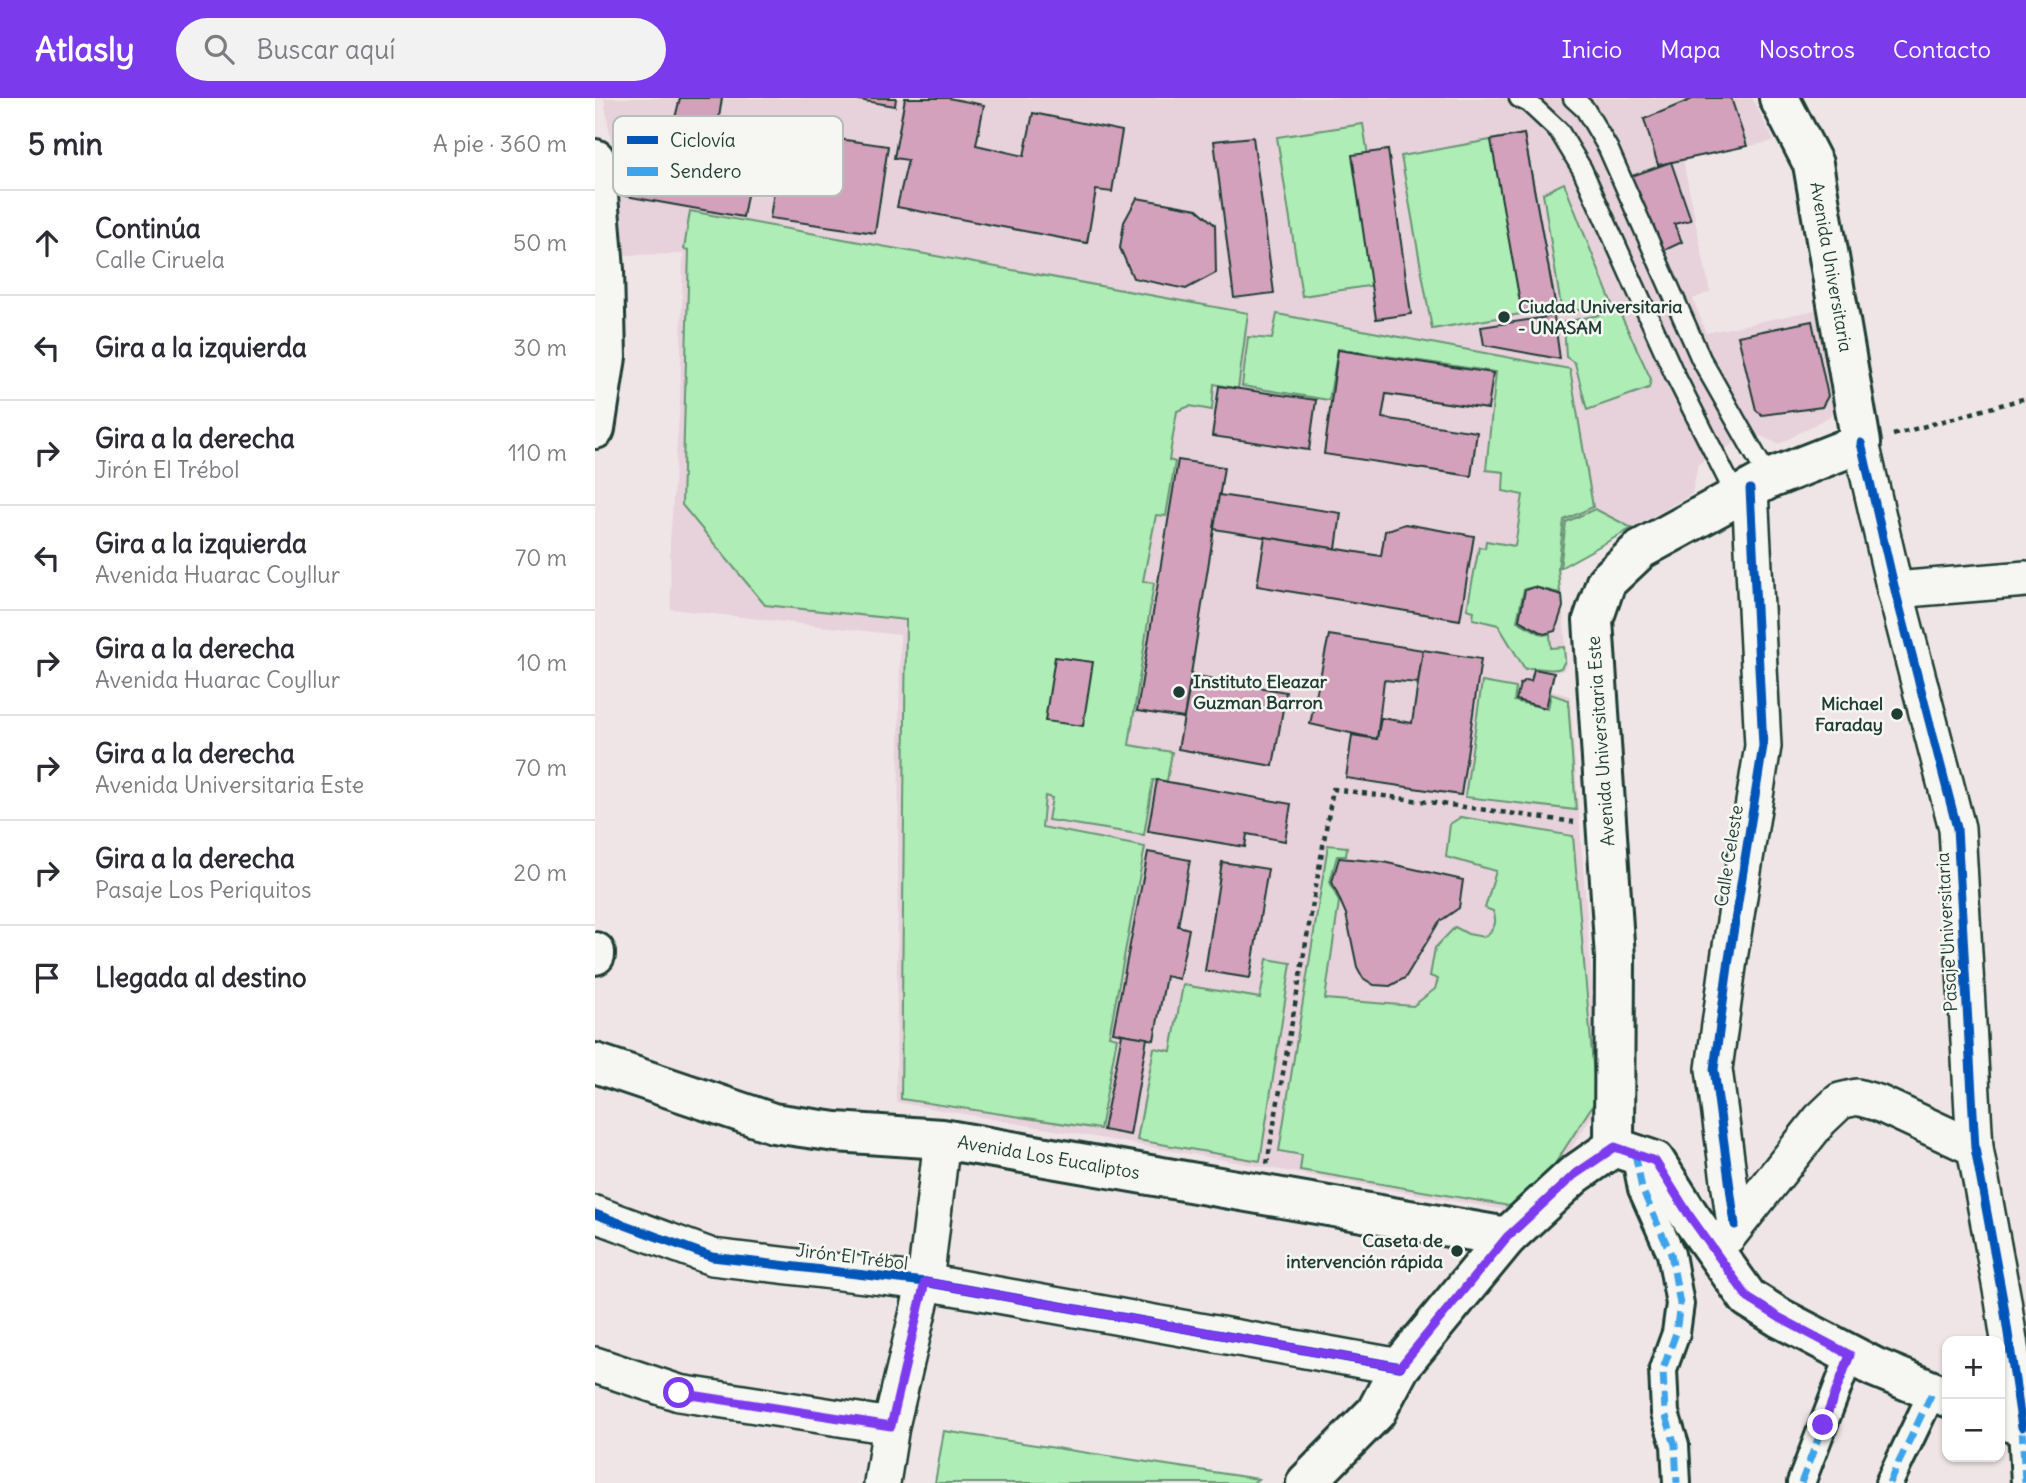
<!DOCTYPE html>
<html lang="es">
<meta charset="utf-8">
<style>
body{margin:0;font-family:Delius,sans-serif;background:#f2f2f3;color:#2b2b33}
.controls{position:absolute;right:21px;bottom:21px;display:grid;overflow:hidden;border-radius:14px;box-shadow:0 2px 5px #0004}
.controls button{width:63px;height:63px;display:grid;place-items:center;padding:0;border:0;border-bottom:2px solid #e1e1e2;background:#fff;color:#2b2b33;font:35px sans-serif}
.stop{position:absolute;width:21px;height:21px;margin:-16px;border:5px solid #7c3aed;border-radius:50%;background:#fff}
.stop.end{background:#7c3aed;border-color:#fff;box-shadow:0 2px 7px #0008}
.list{margin:0;padding:0;list-style:none}
h2{display:flex;justify-content:space-between;align-items:center;height:91px;margin:0;padding:0 28px;font-size:30px}
h2 small{font-size:23px;font-weight:400;color:#7c7c81}
.list li{display:grid;grid-template-columns:46px 1fr auto;gap:21px;align-items:center;box-sizing:border-box;height:105px;padding:0 28px;border-top:2px solid #e1e1e2}
.list b{display:block;font-size:26px;white-space:nowrap}
.list p{margin:0;font-size:23px;white-space:nowrap;color:#7c7c81}
.list em{font-size:23px;font-style:normal;color:#7c7c81}
.icon{flex:none;width:38px;height:38px;fill:none;stroke:currentColor;stroke-width:2;stroke-linecap:round;stroke-linejoin:round}
.map{position:relative;flex:none;width:1431px;height:1385px;overflow:hidden}
header{display:flex;align-items:center;gap:42px;box-sizing:border-box;height:98px;padding:0 35px;background:#7c3aed;color:#fff}
header strong{font-size:33px}
nav{display:flex;gap:38px;margin-inline-start:auto;font-size:24px}
.search{width:490px;height:63px;background:#f2f2f3;display:flex;align-items:center;gap:18px;box-sizing:border-box;padding:0 24px;border-radius:38px;color:#7c7c81;font-size:26px}
main{display:flex}
aside{flex:1;background:#fff}
.map>svg:first-child{display:block}
.built{fill:#e7d1da}
.green{fill:#aeedb5;stroke:#669574;stroke-width:2}
.building{fill:#d4a1bc;stroke:#1f3d34;stroke-width:2}
.lines{fill:none;stroke-linecap:round;stroke-linejoin:round}
.service-casing{stroke:#1f3d34;stroke-width:23}
.pedestrian-casing{stroke:#1f3d34;stroke-width:32}
.minor-casing{stroke:#1f3d34;stroke-width:40}
.tertiary-casing{stroke:#1f3d34;stroke-width:44}
.secondary-casing{stroke:#1f3d34;stroke-width:44}
.path{stroke:#1f3d34;stroke-width:4.5;stroke-dasharray:5 5;stroke-linecap:butt}
.service{stroke:#f6f6f2;stroke-width:18}
.pedestrian{stroke:#f6f6f2;stroke-width:26}
.minor{stroke:#f6f6f2;stroke-width:35}
.tertiary{stroke:#f6f6f2;stroke-width:38}
.secondary{stroke:#f6f6f2;stroke-width:38}
.quiet{stroke:#3da4eb;stroke-width:7;stroke-dasharray:14 7;stroke-linecap:butt}
.cycleway-casing{stroke:#f6f6f2;stroke-width:13}
.cycleway{stroke:#0057b8;stroke-width:9}
.route{stroke:#7c3aed;stroke-width:9}
.poi-dot{fill:#1f3d34;stroke:#f6f6f2;stroke-width:2.5}
.labels{text-anchor:middle;stroke-width:5;stroke-linejoin:round;paint-order:stroke}
.street-label{font-size:18px;fill:#1f3d34;stroke:#f6f6f2}
.poi-label{font-size:18px;font-weight:bold;fill:#1f3d34;stroke:#f6f6f2;text-anchor:start}
.key{fill:#f6f6f2;stroke:#b6beb9;stroke-width:2}
.key-label{font-size:19px;fill:#1f3d34}
</style>
<header>
<strong>Atlasly</strong>
<div class="search"><svg class="icon" aria-label="search" viewBox="0 0 24 24"><circle cx="10" cy="10" r="6"/><path d="M15 15l6 6"/></svg>Buscar aquí</div>
<nav><a>Inicio</a><a>Mapa</a><a>Nosotros</a><a>Contacto</a></nav>
</header>
<main>
<aside>
<h2>5 min<small>A pie · 360 m</small></h2>
<ul class="list">
<li><svg class="icon" aria-label="ahead" viewBox="0 0 24 24"><path d="M12 20V5M6 11l6-6 6 6"/></svg><div><b>Continúa</b><p>Calle Ciruela</p></div><em>50 m</em></li>
<li><svg class="icon" aria-label="left" viewBox="0 0 24 24"><path d="M17 20v-9H6M10 6l-5 5 5 5"/></svg><div><b>Gira a la izquierda</b></div><em>30 m</em></li>
<li><svg class="icon" aria-label="right" viewBox="0 0 24 24"><path d="M7 20v-9h11M14 6l5 5-5 5"/></svg><div><b>Gira a la derecha</b><p>Jirón El Trébol</p></div><em>110 m</em></li>
<li><svg class="icon" aria-label="left" viewBox="0 0 24 24"><path d="M17 20v-9H6M10 6l-5 5 5 5"/></svg><div><b>Gira a la izquierda</b><p>Avenida Huarac Coyllur</p></div><em>70 m</em></li>
<li><svg class="icon" aria-label="right" viewBox="0 0 24 24"><path d="M7 20v-9h11M14 6l5 5-5 5"/></svg><div><b>Gira a la derecha</b><p>Avenida Huarac Coyllur</p></div><em>10 m</em></li>
<li><svg class="icon" aria-label="right" viewBox="0 0 24 24"><path d="M7 20v-9h11M14 6l5 5-5 5"/></svg><div><b>Gira a la derecha</b><p>Avenida Universitaria Este</p></div><em>70 m</em></li>
<li><svg class="icon" aria-label="right" viewBox="0 0 24 24"><path d="M7 20v-9h11M14 6l5 5-5 5"/></svg><div><b>Gira a la derecha</b><p>Pasaje Los Periquitos</p></div><em>20 m</em></li>
<li><svg class="icon" aria-label="arrive" viewBox="0 0 24 24"><path d="M6 21V4h12l-3 4 3 4H6"/></svg><div><b>Llegada al destino</b></div></li>
</ul>
</aside>
<div class="map">
<svg width="1431" height="1385" viewBox="0 0 1431 1385">
<rect width="100%" height="100%" fill="#efe5e7"/>
<filter id="ink" filterUnits="userSpaceOnUse"><feTurbulence type="fractalNoise" baseFrequency=".0143" numOctaves="2"/><feDisplacementMap in="SourceGraphic" scale="14" xChannelSelector="R" yChannelSelector="G"/><feConvolveMatrix kernelMatrix="1 2 1 2 8 2 1 2 1" color-interpolation-filters="sRGB"/></filter>
<g filter="url(#ink)">
<!-- built -->
<path class="built" d="M9,0H1157L1179,43L1088,62L1115,194L1098,201L1111,235L1225,211L1242,302L1235,318L1184,346L1158,335L1103,366L1097,396L1037,430L1000,411L971,424L965,470L972,565L969,572L959,575L955,592L975,598L1006,1004L957,1080L922,1114L301,1004L305,537L76,511L75,444L85,302L88,156L29,157L25,97Z"/>
<!-- green -->
<g class="green">
<path d="M768,26L793,185L707,198L682,39Z"/>
<path d="M929,36L961,210L837,231L806,58Z"/>
<path d="M969,85L1017,206L967,215L948,95Z"/>
<path d="M95,113L653,215L643,291L619,286L617,312L595,308L582,313L574,362L580,364L571,418L561,417L548,483L559,485L534,647L577,654L572,683L558,682L549,737L453,722L457,700L450,698L447,729L550,749L514,938L522,940L505,1031L306,1001L311,522L170,507L87,407L94,152L89,151Z"/>
<path d="M1024,213L1056,281L1054,290L992,312L980,265L971,259L969,224Z"/>
<path d="M682,216L975,271L998,409L969,422L963,470L965,495L939,489L929,491L922,523L948,537L955,536L956,550L969,549L970,563L966,570C954,575 943,567 930,571L903,527L878,521L879,513L872,511L884,449L890,450L891,443L920,448L928,397L908,393L909,374L891,372L901,274L743,251L734,302L647,288L653,239L677,241Z"/>
<path d="M1000,411L1037,430L965,470L971,424Z"/>
<path d="M887,584L921,590L919,603L953,611L956,596L973,602L981,712L870,699Z"/>
<path d="M866,719L978,738L1001,1002L952,1078L920,1109L705,1072L707,1057L684,1053L733,747L752,749L751,758H742L735,784L744,804L730,901L818,908L840,891L843,881L835,878L840,850L860,829L873,836L889,839C899,832 903,825 898,813L890,810L901,773L851,759L855,726Z"/>
<path d="M672,861L696,865L665,1063L542,1042L559,950L576,953L588,887L665,900Z"/>
<path d="M349,1333L663,1381L658,1385H340Z"/>
</g>
<!-- building -->
<g class="building">
<path d="M85,0H127L122,33L79,24Z"/>
<path d="M252,0H301L300,8Z"/>
<path d="M310,0H353L389,7L381,47L429,58L438,15L527,33L517,94L501,92L492,145L302,109L313,62L299,60Z"/>
<path d="M1100,0H1136L1152,48L1063,67L1049,21Z"/>
<path d="M46,17L162,42L148,119L30,98Z"/>
<path d="M188,33L293,48L280,135L175,120Z"/>
<path d="M929,36L961,210L927,215L896,42Z"/>
<path d="M658,39L679,195L639,200L619,43Z"/>
<path d="M793,52L816,216L781,221L757,57Z"/>
<path d="M1076,64L1096,122L1079,126L1087,144L1068,153L1034,79Z"/>
<path d="M542,100L602,111L620,127L621,175L591,191L538,180L525,150L529,124Z"/>
<path d="M959,218L965,261L889,247L886,229Z"/>
<path d="M1217,223L1233,298L1227,309L1167,317L1161,312L1143,238Z"/>
<path d="M743,252L898,275L893,311L791,296L787,320L882,334L876,378L729,356Z"/>
<path d="M624,288L721,302L714,352L617,338Z"/>
<path d="M583,362L629,369L589,620L542,613Z"/>
<path d="M624,397L746,415L741,451L619,431Z"/>
<path d="M810,426L879,438L865,522L662,488L670,439L786,458L790,433Z"/>
<path d="M939,489L967,497L968,509L960,533L949,536L924,522L930,492Z"/>
<path d="M734,537L828,552L823,585L789,582L782,641L715,626Z"/>
<path d="M828,552L886,561L866,697L751,680L757,637L782,641L786,620L817,625Z"/>
<path d="M460,559L498,564L488,628L450,623Z"/>
<path d="M939,571L959,575L951,610L921,602L925,586L931,582L936,583Z"/>
<path d="M597,577L691,594L678,668L583,651Z"/>
<path d="M562,682L696,706L690,743L652,736L650,749L553,733Z"/>
<path d="M553,754L595,762L583,828L594,831L584,881L571,878L559,942L518,934Z"/>
<path d="M744,760L788,764L868,782L864,810L844,824L810,880L795,888L779,887L768,880L762,869L751,816L737,784Z"/>
<path d="M627,764L673,771L655,880L610,873Z"/>
<path d="M527,936L552,940L535,1037L508,1032Z"/>
</g>
<g class="lines">
<!-- service casing -->
<g class="service-casing">
<g id="service">
<path d="M924,0L934,5L964,33L987,71L1079,275L1141,398"/>
<path d="M978,0L990,11L1013,50L1106,261L1174,381"/>
</g>
</g>
<!-- pedestrian casing -->
<g class="pedestrian-casing">
<g id="pedestrian">
<path d="M1040,1055L1047,1091L1076,1156L1085,1206L1081,1235L1068,1271L1070,1315L1080,1347L1082,1385"/>
<path d="M1427,1329L1430,1385"/>
<path d="M1206,1385L1255,1257"/>
<path d="M1294,1385L1338,1293"/>
</g>
</g>
<!-- minor casing -->
<g class="minor-casing">
<g id="minor">
<path d="M1266,345L1300,492L1362,730L1380,1050L1408,1202L1427,1329"/>
<path d="M1300,492L1431,481"/>
<path d="M0,1116L117,1159L330,1184L805,1269"/>
<path d="M1140,1127L1119,971L1134,861L1168,648L1155,391"/>
<path d="M1133,1138L1225,1022L1245,1003L1262,999L1283,1005L1380,1050"/>
<path d="M0,1267L84,1295L296,1328"/>
<path d="M287,1385L296,1328L330,1184L347,1041"/>
</g>
</g>
<!-- tertiary casing -->
<g class="tertiary-casing">
<g id="tertiary">
<path d="M0,61L9,172L11,259L0,331"/>
<path d="M0,854V857"/>
</g>
</g>
<!-- secondary casing -->
<g class="secondary-casing">
<g id="secondary">
<path id="s1" d="M0,965L178,1025L241,1034L347,1041L912,1139"/>
<path d="M1019,1049L1020,860L998,522L1011,484L1046,451L1174,381L1266,345L1218,66L1184,0"/>
<path d="M1405,1320L1431,1330"/>
<path d="M711,1385L781,1314L805,1269L912,1139L979,1077L1019,1049L1060,1063L1094,1117L1153,1200L1185,1220L1279,1269L1352,1299"/>
</g>
</g>
<!-- path -->
<g class="path">
<path d="M1298,337L1431,300"/>
<path d="M672,1066L738,691L979,724"/>
</g>
<!-- service -->
<use href="#service" class="service"/>
<!-- pedestrian -->
<use href="#pedestrian" class="pedestrian"/>
<!-- minor -->
<use href="#minor" class="minor"/>
<!-- tertiary -->
<use href="#tertiary" class="tertiary"/>
<!-- secondary -->
<use href="#secondary" class="secondary"/>
<!-- quiet -->
<g class="quiet">
<path d="M1040,1055L1047,1091L1076,1156L1085,1206L1081,1235L1068,1271L1070,1315L1080,1347L1082,1385"/>
<path d="M1427,1329L1430,1385"/>
<path d="M1206,1385L1255,1257"/>
<path d="M1294,1385L1338,1293"/>
</g>
<!-- cycleway casing -->
<g class="cycleway-casing">
<g id="cycleway">
<path d="M1266,345L1300,492L1362,730L1380,1050L1408,1202L1427,1329"/>
<path d="M0,1116L117,1159L330,1184L805,1269"/>
<path d="M1140,1127L1119,971L1134,861L1168,648L1155,391"/>
</g>
</g>
<!-- cycleway -->
<use href="#cycleway" class="cycleway"/>
</g>
</g>
<g class="lines" filter="url(#ink)">
<!-- route -->
<path class="route" d="M84,1295L296,1328L330,1184L805,1269L912,1139L979,1077L1020,1049L1060,1063L1094,1117L1153,1200L1185,1220L1255,1257L1228,1327"/>
</g>
<!-- markers -->
<g class="poi-dot">
<circle cx="909" cy="219" r="7"/>
<circle cx="584" cy="594" r="7"/>
<circle cx="1302" cy="616" r="7"/>
<circle cx="862" cy="1153" r="7"/>
</g>
<g class="labels">
<!-- street labels -->
<g class="street-label">
<text transform="translate(1236 169) rotate(80)" y="6">Avenida Universitaria</text>
<text transform="translate(1006 643) rotate(-94)" y="6">Avenida Universitaria Este</text>
<text transform="translate(1134 758) rotate(-81)" y="6">Calle Celeste</text>
<text transform="translate(1352 834) rotate(-93)" y="6">Pasaje Universitaria</text>
<text dy="6" stroke="none"><textPath href="#s1" startOffset="466">Avenida Los Eucaliptos</textPath></text>
<text transform="translate(257 1159) rotate(7)" y="6">Jirón El Trébol</text>
</g>
<!-- poi labels -->
<g class="poi-label">
<text x="923" y="215">Ciudad Universitaria<tspan x="923" dy="21">- UNASAM</tspan></text>
<text x="598" y="590">Instituto Eleazar<tspan x="598" dy="21">Guzman Barron</tspan></text>
<text x="1288" y="612" text-anchor="end">Michael<tspan x="1288" dy="21">Faraday</tspan></text>
<text x="848" y="1149" text-anchor="end">Caseta de<tspan x="848" dy="21">intervención rápida</tspan></text>
</g>
</g>
<!-- legend -->
<rect x="18" y="18" width="230" height="80" rx="10" class="key"/>
<rect x="32" y="38" width="31" height="8" fill="#0057b8"/>
<rect x="32" y="69" width="31" height="9" fill="#3da4eb"/>
<g class="key-label">
<text x="75" y="49">Ciclovía</text>
<text x="75" y="80">Sendero</text>
</g>
</svg>
<div class="controls">
<button>+</button>
<button>−</button>
</div>
<div class="stop" style="left:84px;top:1295px"></div>
<div class="stop end" style="left:1228px;top:1327px"></div>
</div>
</main>
